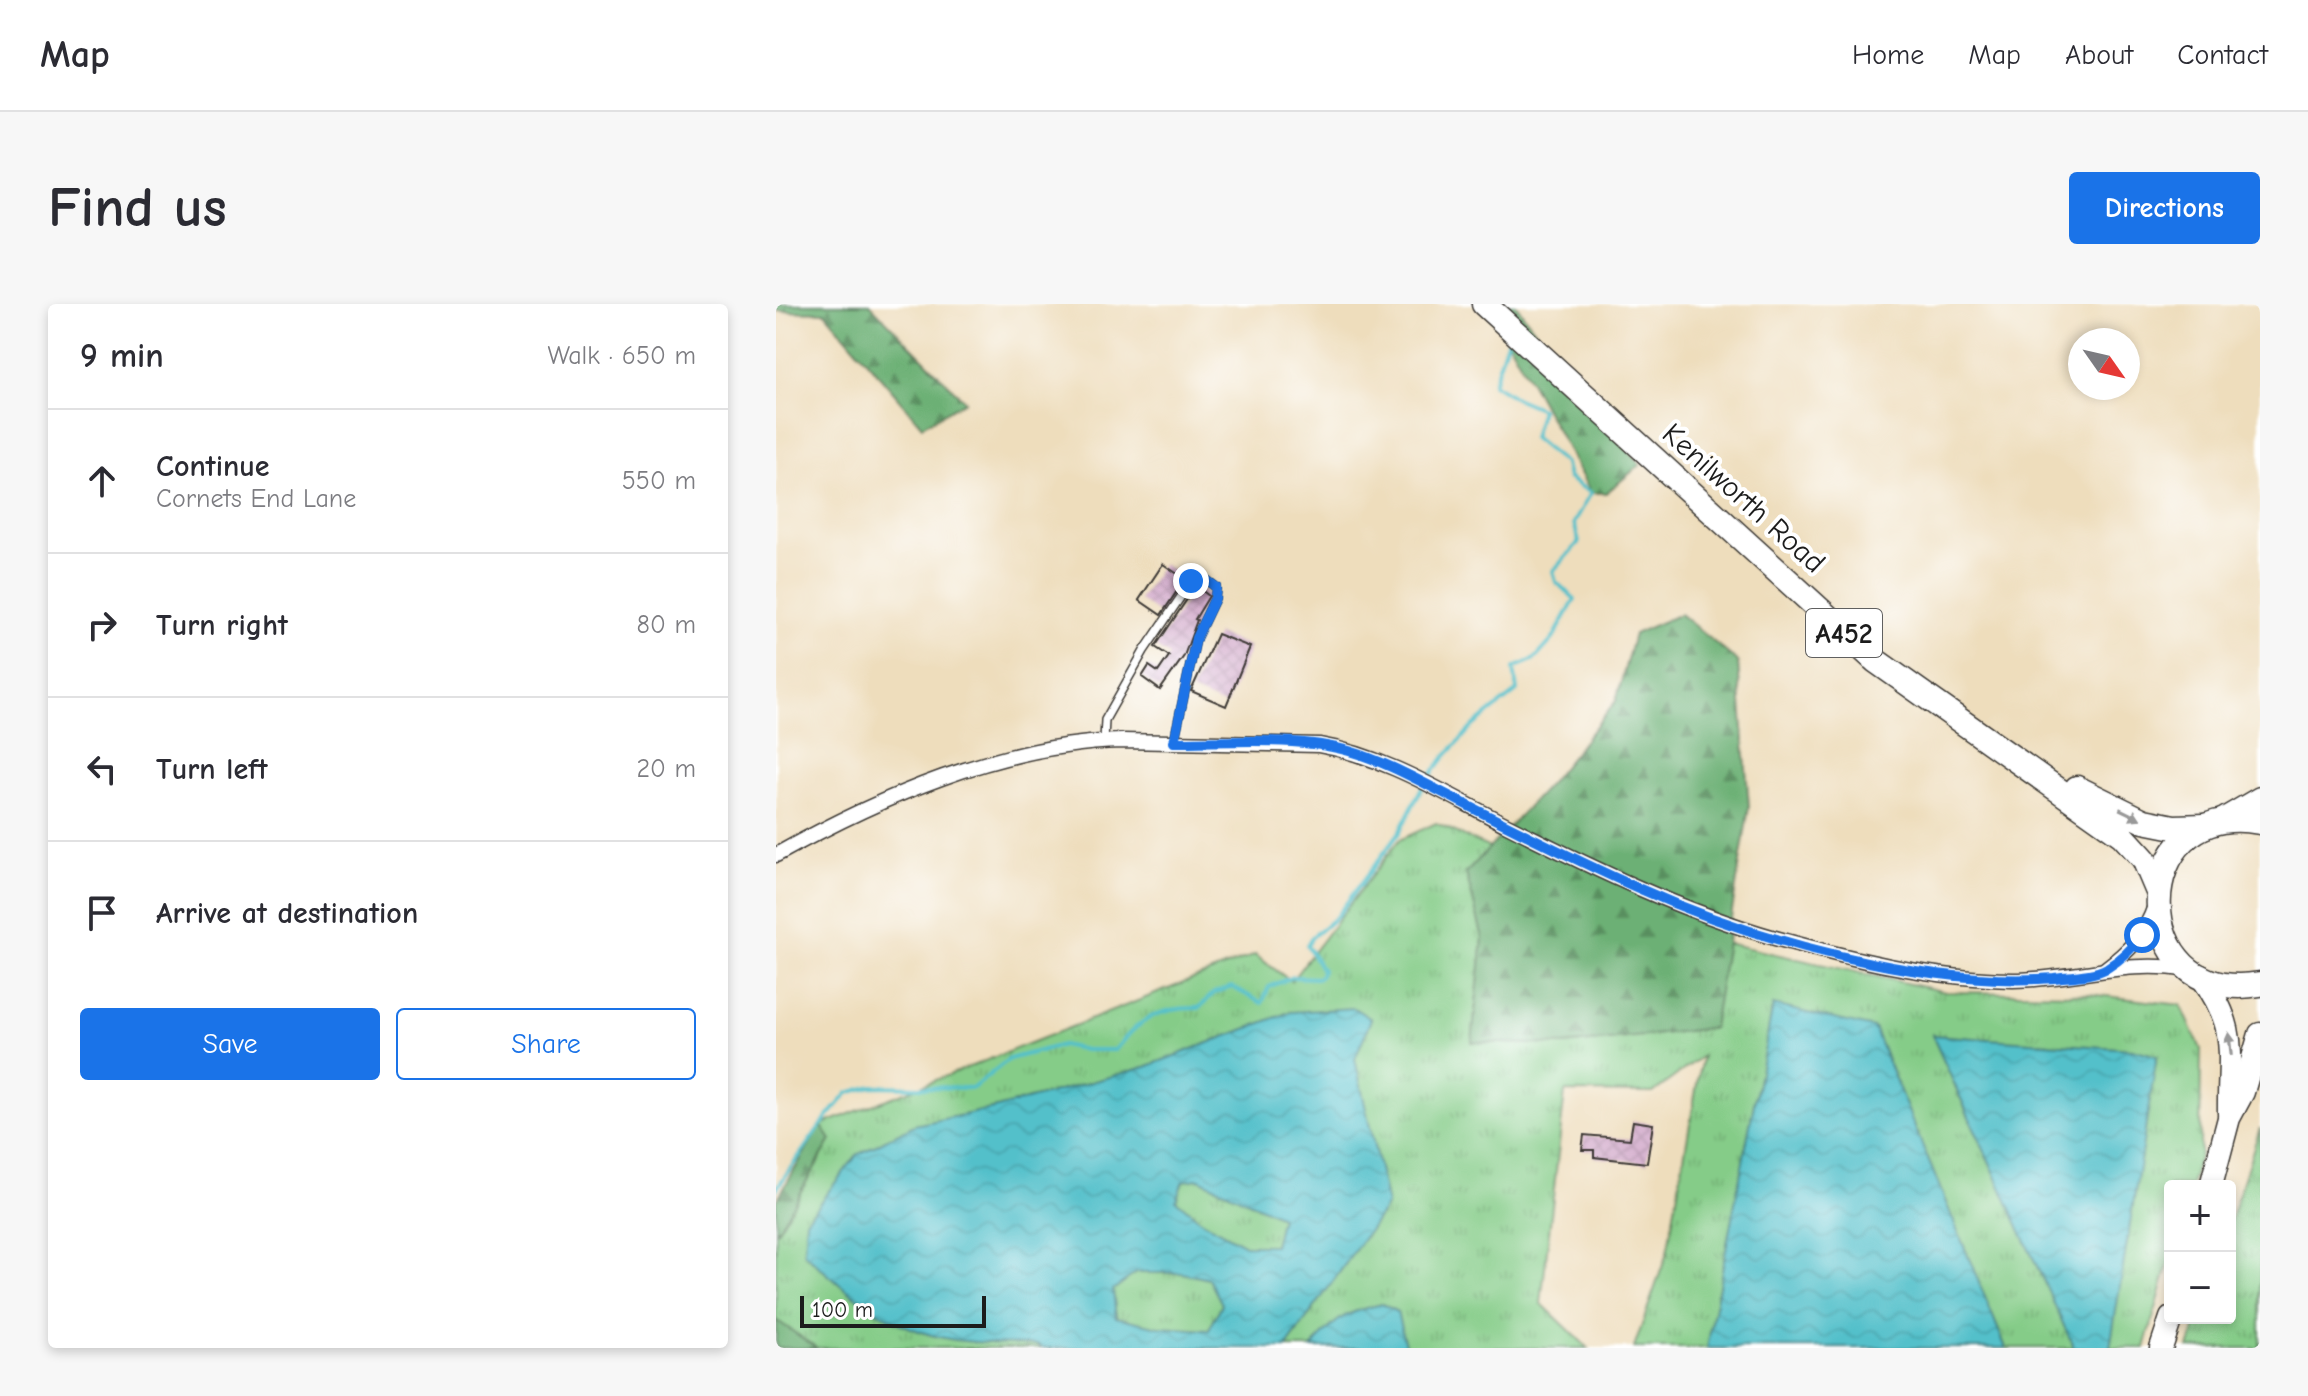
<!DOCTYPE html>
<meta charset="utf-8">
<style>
body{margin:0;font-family:"Comic Neue",sans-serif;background:#f7f7f7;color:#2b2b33}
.controls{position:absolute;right:24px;bottom:24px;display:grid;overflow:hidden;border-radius:8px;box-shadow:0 4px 12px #0003}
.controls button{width:72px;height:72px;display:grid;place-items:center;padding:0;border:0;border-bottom:2px solid #e1e1e2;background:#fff;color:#2b2b33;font:40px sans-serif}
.compass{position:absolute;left:1292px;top:24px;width:72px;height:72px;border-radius:50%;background:#fff;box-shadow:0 4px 12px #0003;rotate:124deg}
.scale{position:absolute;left:24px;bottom:20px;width:186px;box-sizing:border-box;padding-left:8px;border:4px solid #1c1c1c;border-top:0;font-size:22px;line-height:28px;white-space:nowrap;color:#1c1c1c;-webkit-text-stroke:6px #fff;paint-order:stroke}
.stop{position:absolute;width:24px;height:24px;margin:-18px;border:6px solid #1a73e8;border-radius:50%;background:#fff}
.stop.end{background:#1a73e8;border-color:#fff;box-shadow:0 2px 8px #0008}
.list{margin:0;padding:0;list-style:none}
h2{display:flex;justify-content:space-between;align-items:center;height:104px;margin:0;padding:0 32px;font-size:34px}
h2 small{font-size:26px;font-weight:400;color:#7c7c81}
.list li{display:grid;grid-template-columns:52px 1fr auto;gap:24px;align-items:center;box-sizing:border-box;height:144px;padding:0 32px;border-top:2px solid #e1e1e2}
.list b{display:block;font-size:30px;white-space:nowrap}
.list p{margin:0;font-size:26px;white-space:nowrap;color:#7c7c81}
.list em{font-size:26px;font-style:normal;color:#7c7c81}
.actions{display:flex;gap:16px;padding:24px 32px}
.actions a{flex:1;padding:18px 0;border:2px solid #1a73e8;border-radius:8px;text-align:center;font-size:28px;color:#1a73e8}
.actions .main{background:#1a73e8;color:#fff}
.icon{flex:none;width:44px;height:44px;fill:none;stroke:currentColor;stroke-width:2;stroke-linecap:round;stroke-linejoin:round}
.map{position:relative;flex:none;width:1484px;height:1044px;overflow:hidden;border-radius:8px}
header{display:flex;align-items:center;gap:48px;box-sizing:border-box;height:112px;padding:0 40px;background:#fff;border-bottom:2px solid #e1e1e2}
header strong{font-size:38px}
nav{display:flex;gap:44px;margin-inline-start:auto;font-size:28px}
.intro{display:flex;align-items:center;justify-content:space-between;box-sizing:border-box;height:192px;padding:0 48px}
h1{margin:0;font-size:56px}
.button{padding:20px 36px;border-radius:8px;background:#1a73e8;color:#fff;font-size:28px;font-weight:700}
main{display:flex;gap:48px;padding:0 48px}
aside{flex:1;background:#fff;border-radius:8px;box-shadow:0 4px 12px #0003}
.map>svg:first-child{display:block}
.grass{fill:url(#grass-tufts);stroke:#507452;stroke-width:2}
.forest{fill:url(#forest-firs);stroke:#446648;stroke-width:2}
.water{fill:url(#water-waves);stroke:#386e73;stroke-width:2;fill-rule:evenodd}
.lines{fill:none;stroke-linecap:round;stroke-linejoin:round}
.stream{stroke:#53c0ca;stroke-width:4}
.building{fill:url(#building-cross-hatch)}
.service-casing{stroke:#3c3934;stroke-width:10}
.minor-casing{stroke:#3c3934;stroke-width:17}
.secondary-casing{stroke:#3c3934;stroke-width:25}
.trunk-casing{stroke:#3c3934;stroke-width:27}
.service{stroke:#fff;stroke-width:7}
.minor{stroke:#fff;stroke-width:14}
.secondary{stroke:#fff;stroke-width:22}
.trunk{stroke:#fff;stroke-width:24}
.oneway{fill:#999}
.route{stroke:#1a73e8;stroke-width:10}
.labels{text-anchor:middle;stroke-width:8;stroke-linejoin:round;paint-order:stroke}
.shield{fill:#fff;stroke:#606060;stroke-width:2}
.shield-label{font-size:28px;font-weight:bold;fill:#1c1c1c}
.street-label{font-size:30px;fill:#1c1c1c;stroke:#fff}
</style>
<header>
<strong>Map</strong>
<nav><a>Home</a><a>Map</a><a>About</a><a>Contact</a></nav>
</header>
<div class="intro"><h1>Find us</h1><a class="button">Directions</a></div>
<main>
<aside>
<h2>9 min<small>Walk · 650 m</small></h2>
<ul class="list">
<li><svg class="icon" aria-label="ahead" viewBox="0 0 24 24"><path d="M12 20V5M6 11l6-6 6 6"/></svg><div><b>Continue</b><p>Cornets End Lane</p></div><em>550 m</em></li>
<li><svg class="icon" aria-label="right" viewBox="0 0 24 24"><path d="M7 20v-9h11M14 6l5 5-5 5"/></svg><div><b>Turn right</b></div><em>80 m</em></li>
<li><svg class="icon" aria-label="left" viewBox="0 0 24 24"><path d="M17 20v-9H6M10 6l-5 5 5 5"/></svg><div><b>Turn left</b></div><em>20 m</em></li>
<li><svg class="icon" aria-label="arrive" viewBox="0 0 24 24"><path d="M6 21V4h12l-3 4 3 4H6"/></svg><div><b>Arrive at destination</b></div></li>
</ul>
<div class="actions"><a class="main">Save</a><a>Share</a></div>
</aside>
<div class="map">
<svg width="1484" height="1044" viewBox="0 0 1484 1044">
<defs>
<pattern id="grass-tufts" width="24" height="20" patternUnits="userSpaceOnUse" patternTransform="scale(2)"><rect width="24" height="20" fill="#85cc88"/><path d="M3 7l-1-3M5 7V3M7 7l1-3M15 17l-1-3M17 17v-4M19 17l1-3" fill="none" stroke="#72af75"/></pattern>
<pattern id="forest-firs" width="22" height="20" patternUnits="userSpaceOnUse" patternTransform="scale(2)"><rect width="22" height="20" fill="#6cb074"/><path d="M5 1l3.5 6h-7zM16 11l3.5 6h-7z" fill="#588e5e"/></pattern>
<pattern id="water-waves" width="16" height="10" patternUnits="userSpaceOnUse" patternTransform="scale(2)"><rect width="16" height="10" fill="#53c0ca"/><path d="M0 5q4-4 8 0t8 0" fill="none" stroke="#48a4ad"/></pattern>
<pattern id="building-cross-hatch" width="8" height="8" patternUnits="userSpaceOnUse" patternTransform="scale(2)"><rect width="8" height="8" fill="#d1a7c9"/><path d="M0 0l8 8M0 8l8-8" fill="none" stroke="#b38fac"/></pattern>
</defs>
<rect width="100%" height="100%" fill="#fff"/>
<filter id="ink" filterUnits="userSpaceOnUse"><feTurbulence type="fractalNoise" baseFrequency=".0125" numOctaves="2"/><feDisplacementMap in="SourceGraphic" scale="16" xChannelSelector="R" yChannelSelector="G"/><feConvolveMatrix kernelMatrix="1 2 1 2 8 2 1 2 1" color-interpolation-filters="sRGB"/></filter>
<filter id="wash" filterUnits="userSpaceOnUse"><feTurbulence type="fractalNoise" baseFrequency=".006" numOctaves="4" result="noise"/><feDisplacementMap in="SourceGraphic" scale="32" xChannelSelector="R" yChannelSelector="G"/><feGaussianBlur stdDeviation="1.8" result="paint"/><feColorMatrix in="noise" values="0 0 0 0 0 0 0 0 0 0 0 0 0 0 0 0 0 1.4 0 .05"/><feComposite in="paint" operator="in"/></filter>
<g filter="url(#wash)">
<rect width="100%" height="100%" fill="#eeddbc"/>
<!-- grass -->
<g class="grass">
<path d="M660,519L714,544L690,569L707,634L696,738L788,741L936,724L950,639L1170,688L1313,690L1405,701L1425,745L1424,849L1415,882H1394V955L1369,1044H858L891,949L926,752L877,789L789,788L765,999L812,1044H41L0,1016V929L55,836L45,821L479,651L515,677L623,536Z"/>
<path d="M1484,824V1044H1413L1423,1014H1454V917Z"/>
</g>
<!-- forest -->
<g class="forest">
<path d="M0,0H94L189,97L146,122L49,8L0,7Z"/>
<path d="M724,0H739L864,161L830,189H815L732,37Z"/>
<path d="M904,310L962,358L973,503L937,724L788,741L696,738L707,634L690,569L775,478L840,397L858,330Z"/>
<path d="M45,821L55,836L0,929V897Z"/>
<path d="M0,1016L41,1044H0Z"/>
</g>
<!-- water -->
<g class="water">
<path d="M997,701L1098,724L1230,1044H931Z"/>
<path d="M578,704L595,715L579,755L611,901L510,1044H266L262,1041C230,1039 194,1040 163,1033C108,1020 69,987 28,949L30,916L81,851L138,821L221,804L369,763L514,708ZM423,875L505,913L498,941H469L427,918L400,896L407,877ZM360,969H406L433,975L446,1000L433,1026L383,1023L340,1013L337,986Z"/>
<path d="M1156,731L1357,745L1381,752L1334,1044H1298Z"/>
<path d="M606,1000L621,1008L630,1044H536C562,1013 567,1009 606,1000Z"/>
</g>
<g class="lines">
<!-- stream -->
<path class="stream" d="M0,885L45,821L72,789L96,782L197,784L233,755L286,741L309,746H339C363,715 383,703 423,704L438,689L456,683L486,699L493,683L516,673L541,674L545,671L546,666L531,641L535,634L560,613L623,529L647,481L668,454L697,422L741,387L738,364L759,355L777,335L799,295L780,278L777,267L803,238L798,219L815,189L792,174L789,160L757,134L765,105L739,94L717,80L732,34"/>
</g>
<g id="blocks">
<!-- building -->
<g class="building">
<path d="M387,260L409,275L385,311L363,296Z"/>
<path d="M420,282L433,292L419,315L421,316L408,352L384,386L366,373L373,362L382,368L393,352L379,343Z"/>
<path d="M441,330L474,343L450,402L415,387Z"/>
<path d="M857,817L877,820L871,859L818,853V846H806L808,831L854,835Z"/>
</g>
</g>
</g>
<g filter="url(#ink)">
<use href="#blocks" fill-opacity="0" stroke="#3c3934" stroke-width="2"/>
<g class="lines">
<!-- service casing -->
<g class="service-casing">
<path id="service" d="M328,437L329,416L368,347L421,269L440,283L439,294L420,334L398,438"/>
</g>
<!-- minor casing -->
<g class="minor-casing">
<g id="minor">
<path d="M0,551C104,493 225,440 346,437L543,441C610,452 671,491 731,521C818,565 905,607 999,634C1075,655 1157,675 1237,676C1296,676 1353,655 1411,666"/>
<path d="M1329,665C1353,647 1369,631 1379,602"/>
</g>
</g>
<!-- secondary casing -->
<g class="secondary-casing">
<g id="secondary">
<path d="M1443,518L1484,494"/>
<path d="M1425,672C1464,727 1452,747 1453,809"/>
<path d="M1435,882L1453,814L1467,788L1484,730"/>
<path d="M1385,1044L1395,1014"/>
</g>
</g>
<!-- trunk casing -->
<g class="trunk-casing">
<g id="trunk">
<path d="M708,0L1100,357L1346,531L1368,555L1382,588"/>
<path d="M1301,484L1368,517L1398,523L1429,522"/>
<path d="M1484,518C1350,492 1348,704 1484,680"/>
</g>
</g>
<!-- service -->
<use href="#service" class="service"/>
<!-- minor -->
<use href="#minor" class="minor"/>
<!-- secondary -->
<use href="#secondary" class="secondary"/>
<!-- trunk -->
<use href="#trunk" class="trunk"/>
</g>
<!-- one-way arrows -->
<defs><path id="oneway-solid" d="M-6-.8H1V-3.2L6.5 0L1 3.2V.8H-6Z" transform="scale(2)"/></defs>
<g class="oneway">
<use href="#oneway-solid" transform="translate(1354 510) rotate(26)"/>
<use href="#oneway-solid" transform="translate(1454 740) rotate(-96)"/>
</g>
</g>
<g class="lines" filter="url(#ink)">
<!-- route -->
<path class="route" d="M415,277L421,269L440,283L439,294L420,334L398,438C451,438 523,432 573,447C611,458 647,479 683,497C742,527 801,557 862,584C977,636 1151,684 1278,674C1293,672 1317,672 1331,664C1344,656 1357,644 1366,631"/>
</g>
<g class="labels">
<!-- shield labels -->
<rect class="shield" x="1030" y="305" width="76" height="48" rx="6"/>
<g class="shield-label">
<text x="1068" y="339">A452</text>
</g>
<!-- street labels -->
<g class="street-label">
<text transform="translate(968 194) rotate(42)" y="10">Kenilworth Road</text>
</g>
</g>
</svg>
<div class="controls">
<button>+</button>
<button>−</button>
</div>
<svg class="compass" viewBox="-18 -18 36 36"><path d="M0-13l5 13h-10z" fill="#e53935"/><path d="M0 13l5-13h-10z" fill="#7c7c81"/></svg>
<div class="scale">100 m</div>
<div class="stop" style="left:1366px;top:631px"></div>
<div class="stop end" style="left:415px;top:277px"></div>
</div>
</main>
